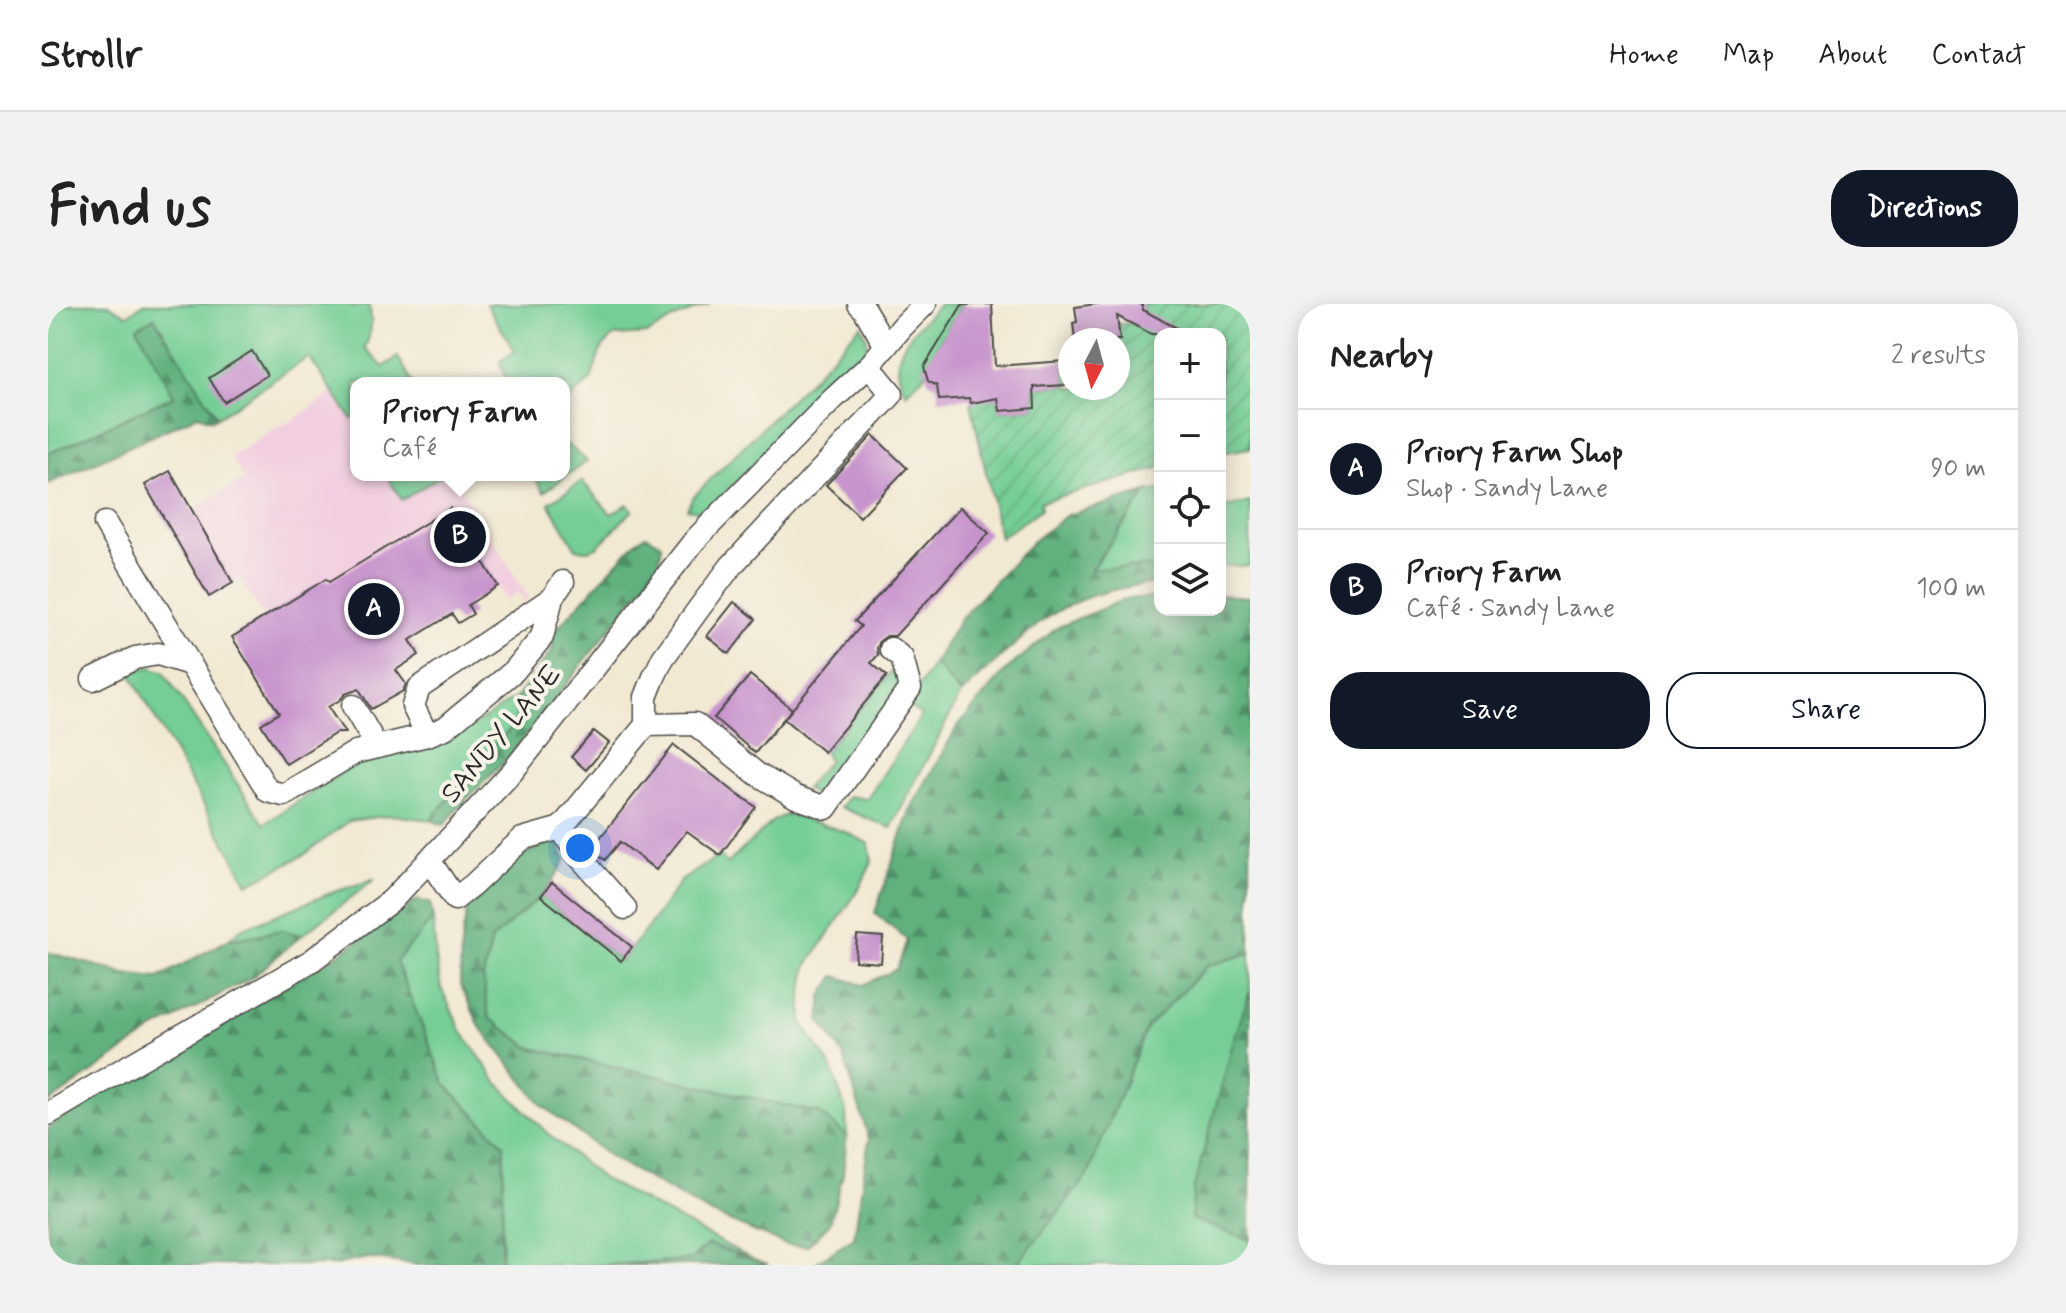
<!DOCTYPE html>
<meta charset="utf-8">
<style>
body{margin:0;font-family:Mynerve,sans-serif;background:#f2f2f2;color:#222}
.controls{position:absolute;right:24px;top:24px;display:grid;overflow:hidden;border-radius:16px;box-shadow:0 4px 20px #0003}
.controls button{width:72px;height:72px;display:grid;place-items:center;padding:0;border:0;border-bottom:2px solid #e0e0e0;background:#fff;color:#222;font:40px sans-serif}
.compass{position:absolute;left:1010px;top:24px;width:72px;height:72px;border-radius:50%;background:#fff;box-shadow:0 4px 20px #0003;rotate:186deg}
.you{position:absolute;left:532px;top:544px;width:28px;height:28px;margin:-20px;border:6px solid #fff;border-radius:50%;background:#1a73e8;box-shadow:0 0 0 12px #1a73e833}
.badge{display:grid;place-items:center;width:52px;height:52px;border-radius:50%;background:#111827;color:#fff;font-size:26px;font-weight:700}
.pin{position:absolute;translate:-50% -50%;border:4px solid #fff;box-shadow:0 2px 8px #0006}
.popup{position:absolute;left:302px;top:73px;width:220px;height:104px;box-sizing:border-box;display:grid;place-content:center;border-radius:16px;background:#fff;filter:drop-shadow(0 2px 6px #0005);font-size:26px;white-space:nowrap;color:#767676}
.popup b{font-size:30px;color:#222}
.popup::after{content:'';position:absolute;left:50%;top:100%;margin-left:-16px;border:16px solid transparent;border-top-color:#fff}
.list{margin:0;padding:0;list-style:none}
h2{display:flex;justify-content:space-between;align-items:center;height:104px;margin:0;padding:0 32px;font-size:34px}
h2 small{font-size:26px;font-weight:400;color:#767676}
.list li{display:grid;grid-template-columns:52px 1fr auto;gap:24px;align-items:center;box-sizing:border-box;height:120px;padding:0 32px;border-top:2px solid #e0e0e0}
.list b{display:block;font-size:30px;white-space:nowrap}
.list p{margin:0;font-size:26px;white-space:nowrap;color:#767676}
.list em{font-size:26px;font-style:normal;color:#767676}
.actions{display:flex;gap:16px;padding:24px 32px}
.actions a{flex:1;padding:18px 0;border:2px solid #111827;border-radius:32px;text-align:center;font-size:28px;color:#111827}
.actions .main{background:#111827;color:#fff}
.icon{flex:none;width:44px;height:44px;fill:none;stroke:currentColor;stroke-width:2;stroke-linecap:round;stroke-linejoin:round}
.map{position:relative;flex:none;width:1202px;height:961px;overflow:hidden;border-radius:32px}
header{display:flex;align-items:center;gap:48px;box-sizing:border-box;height:112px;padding:0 40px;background:#fff;border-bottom:2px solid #e0e0e0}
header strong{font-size:38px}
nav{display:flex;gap:44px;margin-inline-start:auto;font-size:28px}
.intro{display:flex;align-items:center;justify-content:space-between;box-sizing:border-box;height:192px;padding:0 48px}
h1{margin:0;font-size:56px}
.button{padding:20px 36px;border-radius:32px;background:#111827;color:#fff;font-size:28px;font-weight:700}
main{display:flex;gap:48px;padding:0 48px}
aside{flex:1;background:#fff;border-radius:32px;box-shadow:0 4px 20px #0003}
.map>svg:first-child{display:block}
.built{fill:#f2cfe0}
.green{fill:#75ce95;stroke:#507c60;stroke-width:2}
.forest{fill:url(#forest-firs);stroke:#466e54;stroke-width:2}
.garden{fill:url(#garden-furrows);stroke:#507c60;stroke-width:2}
.building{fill:#c894cd}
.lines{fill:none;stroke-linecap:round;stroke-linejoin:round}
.minor-casing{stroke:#494844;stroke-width:25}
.minor{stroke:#fff;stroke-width:22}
.labels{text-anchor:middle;stroke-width:8;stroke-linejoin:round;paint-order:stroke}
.street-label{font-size:28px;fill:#2b2b2b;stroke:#f7f3e8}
</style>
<header>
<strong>Strollr</strong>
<nav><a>Home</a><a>Map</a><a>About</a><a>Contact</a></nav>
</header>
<div class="intro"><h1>Find us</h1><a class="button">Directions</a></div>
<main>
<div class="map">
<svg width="1202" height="961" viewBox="0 0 1202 961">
<defs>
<pattern id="forest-firs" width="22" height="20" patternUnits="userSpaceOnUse" patternTransform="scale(2)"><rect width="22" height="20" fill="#60b17e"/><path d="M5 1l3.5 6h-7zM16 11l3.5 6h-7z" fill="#4f9067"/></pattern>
<pattern id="garden-furrows" width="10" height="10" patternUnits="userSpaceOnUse" patternTransform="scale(2)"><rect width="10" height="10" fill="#75ce95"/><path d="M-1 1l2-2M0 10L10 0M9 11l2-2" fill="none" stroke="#65b181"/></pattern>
</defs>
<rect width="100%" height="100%" fill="#f7f3e8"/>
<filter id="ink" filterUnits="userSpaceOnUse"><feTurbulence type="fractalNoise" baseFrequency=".0125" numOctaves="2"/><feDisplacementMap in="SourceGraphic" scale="16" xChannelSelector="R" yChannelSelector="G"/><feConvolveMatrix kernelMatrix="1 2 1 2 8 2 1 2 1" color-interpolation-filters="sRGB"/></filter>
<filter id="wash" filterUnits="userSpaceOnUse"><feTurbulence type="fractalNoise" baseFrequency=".006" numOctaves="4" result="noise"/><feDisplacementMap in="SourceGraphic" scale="32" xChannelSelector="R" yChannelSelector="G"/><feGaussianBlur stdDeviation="1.8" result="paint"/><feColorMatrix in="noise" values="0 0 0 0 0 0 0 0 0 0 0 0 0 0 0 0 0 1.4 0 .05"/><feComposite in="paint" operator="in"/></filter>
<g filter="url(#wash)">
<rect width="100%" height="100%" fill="#f2e9d3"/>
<!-- built -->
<path class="built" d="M317,44L335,63L350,53L365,79H308V171H405L481,295L477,298L470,288L458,296L450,282L420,301L425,310L410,319L404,311L362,336L371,351L340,371L229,405L184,333L216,313L192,275L161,293L122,167L145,207L153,200L196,176L183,153L230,123L242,118L286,88Z"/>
<!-- green -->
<g class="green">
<path d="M0,0H60L79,11L96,0H303L306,4L315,0H320C326,15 323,29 317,44L335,63L350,53L365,79H308V113L304,115L261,53L169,113L106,13L89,23L126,92L0,150Z"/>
<path d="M438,0H662L629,13L599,30L566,32L553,45L543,76L516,101V79H463L456,71L452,57L467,47Z"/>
<path d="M892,0H914L878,61V69L858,89C835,49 866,27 892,0Z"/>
<path d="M813,21L819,35V46L663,203L652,207L639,205L644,194L761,77Z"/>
<path d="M516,138L539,157L496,188L485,171H516Z"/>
<path d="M338,171H394L354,196Z"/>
<path d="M534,177L563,210L579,200L585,206L549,243L540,246L528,245L501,199Z"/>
<path d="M1112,186V262L1043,266L1099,188Z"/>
<path d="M1202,198V262H1172V201L1182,203Z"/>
<path d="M886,359L913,390L843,524L792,503L801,492L819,495L874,411L859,401Z"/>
<path d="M850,360L854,382L847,394L767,491L757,485L781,456L776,448Z"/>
<path d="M101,363L115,367L216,520L304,462L373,443C398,445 447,406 470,392L467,421L406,477L404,491L382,516L343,511L301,517L256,551L200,580L82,369Z"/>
<path d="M740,510L798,528L821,540L824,558L811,585L759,662L754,692V718L784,765L798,808L799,832L771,809L483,744L441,714L435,674L444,635L493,592L573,657L600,623L633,577L672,551L679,560L726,516Z"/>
<path d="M327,575L253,632L234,626L180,636L193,625L283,589Z"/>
<path d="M385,615L388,654L393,684L413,726L449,778L498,828L555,875L704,955L660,940L643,956L558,961H493L453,958L456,841L397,780L348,657Z"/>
<path d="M1202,649V961H968L1040,871L1099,723L1159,662Z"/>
</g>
<!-- forest -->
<g class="forest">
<path d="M106,13L169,113L164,116L150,111L0,180V150L126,92L89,23Z"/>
<path d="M1099,188L1043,265L1112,262V279C1072,282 1029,292 996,316C968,337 939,367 913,390L886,359L913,314L985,237L1019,211Z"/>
<path d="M598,231L614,240L611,262L462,452L412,502L396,521L382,516L404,491L406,477L467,421L470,392L504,347L505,329L587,239Z"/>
<path d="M1172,291L1202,293V649L1159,662L1099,723L1040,871L968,961H764L806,934L821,835L795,750L772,717L774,692L787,672L815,681L849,665L859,636L827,609L862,506L909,423L959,365L1010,323L1077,295L1112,293V306H1172Z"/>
<path d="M507,536L518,555L504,578L493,592L444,635L435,674L441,714L483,744L771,809L799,832L795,870L782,919L759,942L739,941L662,909L562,853L494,801L432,723L412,680L413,640L419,606L476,550Z"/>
<path d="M369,596L382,599L385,615L348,657L397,780L456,841L453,958L493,961H372L319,954L286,961H0V825L67,778L190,710L288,652Z"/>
<path d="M235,626L253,632L205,673L105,726L0,799V648L77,670L110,674L180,636Z"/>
<path d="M1202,687V936L1143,915L1146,883L1184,743Z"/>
<path d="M660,940L720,961H558L642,956Z"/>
</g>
<!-- garden -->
<path class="garden" d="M1094,0H1202V144L1172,149V30H1112V164L992,198L993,205L952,234L923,99L949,85L952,107L987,104L986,83L1018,81L1016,57L1022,56V84H1070V50L1073,49L1070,20L1085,19L1086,22L1096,21Z"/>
<g id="blocks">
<!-- building -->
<g class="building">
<path d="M944,0L947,62L1016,57L1018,81L986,83L987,104L952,107L950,94L923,99L921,94L891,96L889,82L880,77L876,63L914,1Z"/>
<path d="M1048,0H1094L1095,6L1140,30H1103L1069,12L1072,36H1027L1025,19L1029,18L1027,3Z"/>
<path d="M204,47L219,71L176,98L161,74Z"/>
<path d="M825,131L859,164L812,213L778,181Z"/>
<path d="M122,167L185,279L161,293L97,181Z"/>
<path d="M912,203L941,229L847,332H839L832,337L829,344L830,351L823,359L839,372L776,448L736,415L813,322L807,317Z"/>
<path d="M402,204L450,282L420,301L425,310L410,319L404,310L362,336L371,351L348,366L358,380L355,387L323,405L311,385L297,390L292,396L280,403L297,429H288L238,460L213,420L231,409L184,333L278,275L281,278Z"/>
<path d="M686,298L708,315L681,350L659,332Z"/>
<path d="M702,371L744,405L707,449L666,414Z"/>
<path d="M546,427L561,439L538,466L523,453Z"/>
<path d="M626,441L693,493V492L708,503L672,551L639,527L608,566L572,538L557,556L543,545Z"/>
<path d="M504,578L584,643L573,657L493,592Z"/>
<path d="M809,631L835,633L833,659L807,657Z"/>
</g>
</g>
</g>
<g filter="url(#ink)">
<use href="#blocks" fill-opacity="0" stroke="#494844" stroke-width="2"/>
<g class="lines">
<!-- minor casing -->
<g class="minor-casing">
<g id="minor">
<path d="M811,0L816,5L838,42"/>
<path d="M57,219L142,360"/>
<path d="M504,294L371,384L365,402L379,431L397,424L466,367L494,333L504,294L515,278"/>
<path d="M45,375L87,354L110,350L142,360L220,487L236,491L308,448L379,431"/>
<path d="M305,402L329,443"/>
<path d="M598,421V393L606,373L615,354L652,303L683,262L844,90L821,62"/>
<path d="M513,524L598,421L647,420L709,470L748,493L778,504L862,384L854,354L843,345"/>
<path d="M381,556L407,595L425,581L474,535L513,524L528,549L577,604"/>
<path d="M0,810L72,767L263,657L344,596L464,468L647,236L785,95L821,62L855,22L877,0"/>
</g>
</g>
<!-- minor -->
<use href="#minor" class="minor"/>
</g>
</g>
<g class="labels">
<!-- street labels -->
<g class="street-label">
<text transform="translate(452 429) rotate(-50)" y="10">SANDY LANE</text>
</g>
</g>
</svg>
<div class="controls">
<button>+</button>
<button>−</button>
<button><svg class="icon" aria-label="locate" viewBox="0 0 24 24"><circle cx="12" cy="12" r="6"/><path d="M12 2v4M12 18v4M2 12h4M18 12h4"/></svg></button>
<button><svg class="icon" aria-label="layers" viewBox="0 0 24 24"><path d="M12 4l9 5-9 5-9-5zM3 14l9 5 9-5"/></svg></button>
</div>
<svg class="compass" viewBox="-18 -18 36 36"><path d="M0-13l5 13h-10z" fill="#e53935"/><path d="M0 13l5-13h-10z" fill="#767676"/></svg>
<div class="you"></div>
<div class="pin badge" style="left:326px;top:305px">A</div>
<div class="pin badge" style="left:412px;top:233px">B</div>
<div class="popup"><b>Priory Farm</b>Café</div>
</div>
<aside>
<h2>Nearby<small>2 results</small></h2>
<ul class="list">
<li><span class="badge">A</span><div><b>Priory Farm Shop</b><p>Shop · Sandy Lane</p></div><em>90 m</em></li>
<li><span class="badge">B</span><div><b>Priory Farm</b><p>Café · Sandy Lane</p></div><em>100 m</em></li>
</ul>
<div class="actions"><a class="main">Save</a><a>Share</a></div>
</aside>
</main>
